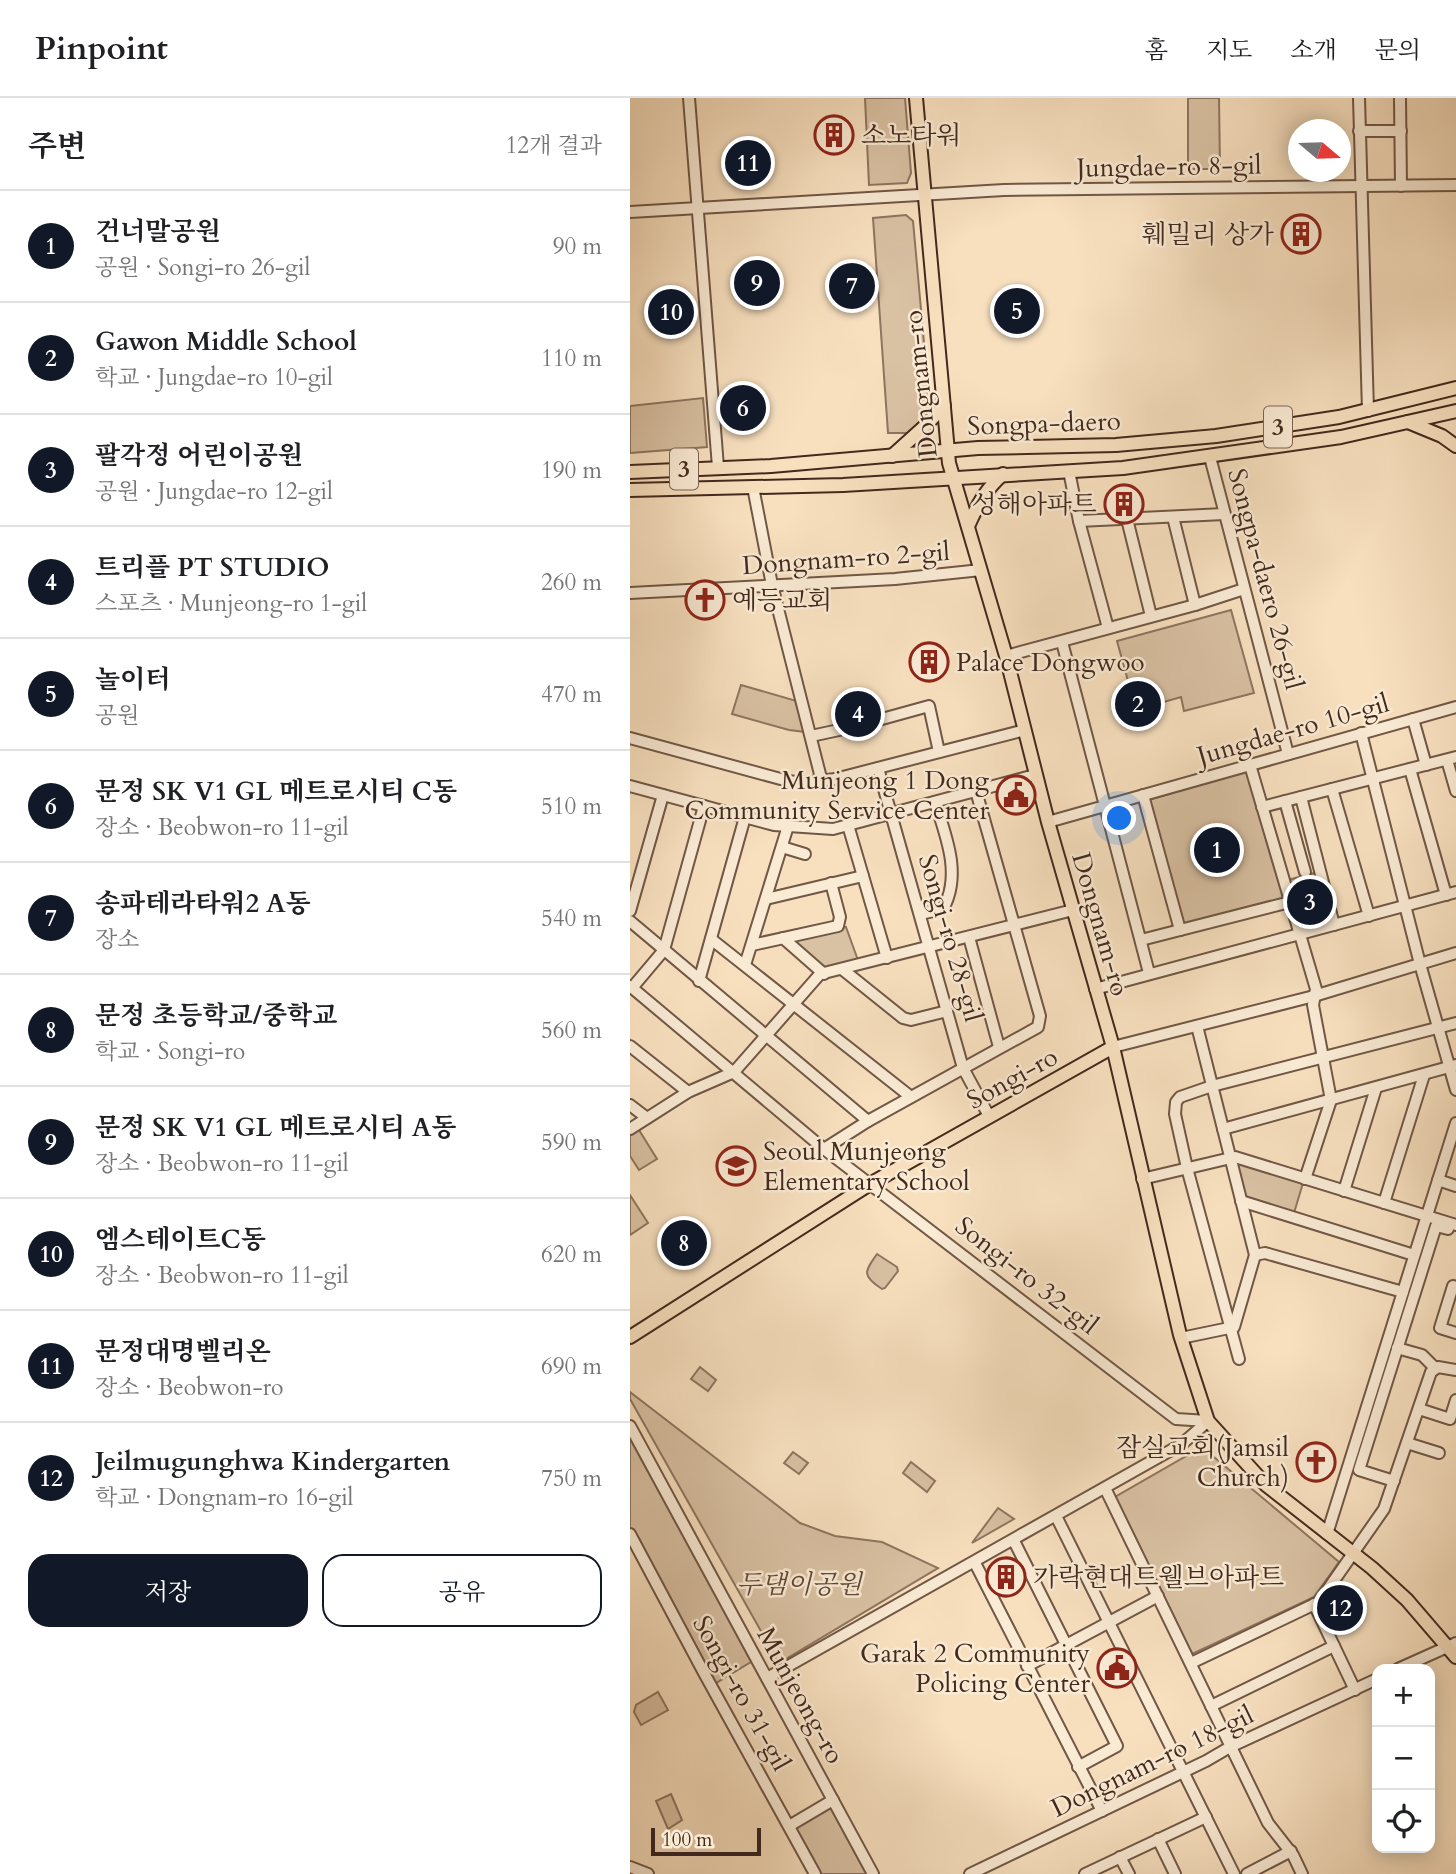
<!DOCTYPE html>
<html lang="ko">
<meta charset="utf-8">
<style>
body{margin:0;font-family:Cardo,"Noto Serif KR",serif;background:#f6f6f6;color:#202124}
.controls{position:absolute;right:21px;bottom:21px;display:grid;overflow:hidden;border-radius:14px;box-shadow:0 4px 18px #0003}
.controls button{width:63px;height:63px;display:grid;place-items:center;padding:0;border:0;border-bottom:2px solid #e0e0e0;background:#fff;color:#202124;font:35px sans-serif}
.compass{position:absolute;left:658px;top:21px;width:63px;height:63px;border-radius:50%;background:#fff;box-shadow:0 4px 18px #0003;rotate:109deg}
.scale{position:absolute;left:21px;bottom:18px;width:110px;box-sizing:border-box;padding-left:7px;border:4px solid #43291d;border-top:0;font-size:19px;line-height:24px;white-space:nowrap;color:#43291d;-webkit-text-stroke:5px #faebd5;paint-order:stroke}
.you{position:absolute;left:490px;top:721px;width:24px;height:24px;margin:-18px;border:5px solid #fff;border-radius:50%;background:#1a73e8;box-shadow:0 0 0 10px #1a73e833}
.badge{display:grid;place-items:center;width:46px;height:46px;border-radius:50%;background:#111827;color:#fff;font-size:23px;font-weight:700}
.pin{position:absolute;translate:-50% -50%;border:4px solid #fff;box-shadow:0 2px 7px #0006}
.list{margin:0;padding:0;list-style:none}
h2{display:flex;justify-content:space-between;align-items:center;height:91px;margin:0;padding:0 28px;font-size:30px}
h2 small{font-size:23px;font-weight:400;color:#757577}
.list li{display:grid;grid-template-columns:46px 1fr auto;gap:21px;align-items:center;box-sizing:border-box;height:112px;padding:0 28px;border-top:2px solid #e0e0e0}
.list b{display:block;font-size:26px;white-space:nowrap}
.list p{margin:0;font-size:23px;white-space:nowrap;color:#757577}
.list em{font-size:23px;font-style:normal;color:#757577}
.actions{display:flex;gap:14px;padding:21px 28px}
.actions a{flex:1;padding:16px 0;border:2px solid #111827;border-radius:21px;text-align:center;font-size:24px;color:#111827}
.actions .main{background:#111827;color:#fff}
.icon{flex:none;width:38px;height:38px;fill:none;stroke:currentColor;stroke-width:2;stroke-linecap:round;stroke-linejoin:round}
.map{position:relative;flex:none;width:826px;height:1776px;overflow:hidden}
header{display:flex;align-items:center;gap:42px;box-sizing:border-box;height:98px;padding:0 35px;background:#fff;border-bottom:2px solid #e0e0e0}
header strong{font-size:33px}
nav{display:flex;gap:38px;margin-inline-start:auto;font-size:24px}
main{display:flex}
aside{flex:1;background:#fff}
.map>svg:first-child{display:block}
.green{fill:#d9c1a3;stroke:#8e7560;stroke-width:2}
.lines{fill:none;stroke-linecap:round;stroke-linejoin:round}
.minor-casing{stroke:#705746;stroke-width:14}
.major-casing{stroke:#43291d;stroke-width:16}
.minor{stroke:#faebd5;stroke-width:10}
.major{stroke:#f8e0bf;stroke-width:12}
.labels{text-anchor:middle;stroke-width:5;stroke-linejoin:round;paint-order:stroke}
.shield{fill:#faebd5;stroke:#7a6354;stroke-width:2}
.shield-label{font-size:24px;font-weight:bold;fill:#43291d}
.poi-label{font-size:26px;fill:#43291d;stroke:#faebd5;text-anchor:start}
.street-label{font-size:26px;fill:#43291d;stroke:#faebd5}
.park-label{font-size:26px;font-style:italic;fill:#614738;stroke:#faebd5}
</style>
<header>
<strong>Pinpoint</strong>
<nav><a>홈</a><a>지도</a><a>소개</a><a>문의</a></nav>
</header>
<main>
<aside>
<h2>주변<small>12개 결과</small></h2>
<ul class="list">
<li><span class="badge">1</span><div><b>건너말공원</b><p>공원 · Songi-ro 26-gil</p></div><em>90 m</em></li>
<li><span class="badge">2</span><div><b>Gawon Middle School</b><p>학교 · Jungdae-ro 10-gil</p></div><em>110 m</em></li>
<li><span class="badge">3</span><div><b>팔각정 어린이공원</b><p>공원 · Jungdae-ro 12-gil</p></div><em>190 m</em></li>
<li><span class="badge">4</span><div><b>트리플 PT STUDIO</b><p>스포츠 · Munjeong-ro 1-gil</p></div><em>260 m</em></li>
<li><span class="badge">5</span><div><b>놀이터</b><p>공원</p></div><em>470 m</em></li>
<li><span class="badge">6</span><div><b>문정 SK V1 GL 메트로시티 C동</b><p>장소 · Beobwon-ro 11-gil</p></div><em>510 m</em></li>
<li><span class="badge">7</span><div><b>송파테라타워2 A동</b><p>장소</p></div><em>540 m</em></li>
<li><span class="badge">8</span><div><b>문정 초등학교/중학교</b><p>학교 · Songi-ro</p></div><em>560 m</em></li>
<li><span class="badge">9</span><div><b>문정 SK V1 GL 메트로시티 A동</b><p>장소 · Beobwon-ro 11-gil</p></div><em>590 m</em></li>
<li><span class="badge">10</span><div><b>엠스테이트C동</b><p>장소 · Beobwon-ro 11-gil</p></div><em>620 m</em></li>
<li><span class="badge">11</span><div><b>문정대명벨리온</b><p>장소 · Beobwon-ro</p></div><em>690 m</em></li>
<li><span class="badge">12</span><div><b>Jeilmugunghwa Kindergarten</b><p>학교 · Dongnam-ro 16-gil</p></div><em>750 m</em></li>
</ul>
<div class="actions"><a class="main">저장</a><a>공유</a></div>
</aside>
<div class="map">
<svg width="826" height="1776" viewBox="0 0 826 1776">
<rect width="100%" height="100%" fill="#f8e0bf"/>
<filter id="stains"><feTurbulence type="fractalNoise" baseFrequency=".00286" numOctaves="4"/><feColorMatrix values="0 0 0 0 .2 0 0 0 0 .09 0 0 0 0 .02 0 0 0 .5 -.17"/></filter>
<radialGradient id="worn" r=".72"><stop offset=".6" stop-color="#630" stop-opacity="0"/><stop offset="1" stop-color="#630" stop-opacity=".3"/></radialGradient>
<!-- green -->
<g class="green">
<path d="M235,0H275L281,75L277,85L239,87Z"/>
<path d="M558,0H589L590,71H558Z"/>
<path d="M276,117L283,123L301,322L293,335H258L243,120Z"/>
<path d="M395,199L398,210V220L381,225L376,216V208Z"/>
<path d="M73,300L77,349L0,355V308Z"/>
<path d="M601,512L624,595L554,613L551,599L506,612L487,543Z"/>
<path d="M111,587L170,604L176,634L159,632L102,616Z"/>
<path d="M618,673L657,802L552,828L518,702Z"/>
<path d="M688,774L702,826L671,834L658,782Z"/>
<path d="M216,829L229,865L197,873L160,841Z"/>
<path d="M9,1032L27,1061L9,1072L0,1058V1038Z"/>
<path d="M606,1064L673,1085L664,1115L615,1101Z"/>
<path d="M0,1097L18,1125L0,1137Z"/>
<path d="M247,1156L267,1169L268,1173L255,1190L252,1191C232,1178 234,1174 247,1156Z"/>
<path d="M70,1269L86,1282L78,1293L61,1281Z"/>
<path d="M0,1294L170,1425L205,1438L252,1444L308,1470L149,1565L0,1301Z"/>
<path d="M0,1328L126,1561L81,1588L0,1436Z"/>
<path d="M572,1349L709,1464L684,1499L562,1556L485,1399Z"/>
<path d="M163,1354L178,1365L169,1376L154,1365Z"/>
<path d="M281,1364L305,1383L297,1394L273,1375Z"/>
<path d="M368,1410L384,1421L342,1445Z"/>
<path d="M28,1594L38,1612L11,1627L4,1614L6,1607Z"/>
<path d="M41,1696L52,1722L38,1731L26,1703Z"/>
<path d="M201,1706L239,1776H187L161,1729Z"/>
</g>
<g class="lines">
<!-- minor casing -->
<g class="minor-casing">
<g id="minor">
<path d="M59,0L88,369"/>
<path d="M729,0L738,313"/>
<path d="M770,0L771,88"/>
<path d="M729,33H771"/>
<path d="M0,114L374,92L826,87"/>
<path d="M580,359L658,656"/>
<path d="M439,373L449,423L478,530"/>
<path d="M123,389L142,487L192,684"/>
<path d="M543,419L565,507"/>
<path d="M497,421L521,518"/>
<path d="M449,423L594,416"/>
<path d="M0,495L265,481L351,472"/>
<path d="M432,544L519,875"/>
<path d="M376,558L565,507L614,491"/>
<path d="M783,621L796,667"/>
<path d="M731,635L790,866L826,992"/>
<path d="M181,638L223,629L299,608L309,654"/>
<path d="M0,640L158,683L174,685L205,681L395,632"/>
<path d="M817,662L826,693"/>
<path d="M620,667L686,891L683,907L701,1002L675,1081"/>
<path d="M248,670L333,970L359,1018"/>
<path d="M780,671L816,797"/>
<path d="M0,688L144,727L203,731L405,677"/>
<path d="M702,691L739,818"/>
<path d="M513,697L550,832"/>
<path d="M671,699L704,827"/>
<path d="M655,703L675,774"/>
<path d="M632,709L826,659"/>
<path d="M418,724L826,609"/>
<path d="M218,727L257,860"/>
<path d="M152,749L175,756"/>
<path d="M136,801L233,778"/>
<path d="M0,813L33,697"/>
<path d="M290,816L313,811C332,777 316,738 305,704"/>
<path d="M0,823L238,1023"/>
<path d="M339,839L369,949"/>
<path d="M153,840L194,876"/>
<path d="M81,841L281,999"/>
<path d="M511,842L660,804"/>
<path d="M122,847L208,828L210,819L201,785"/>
<path d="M115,867L158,728"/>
<path d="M212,871L273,920L281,922L317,913"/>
<path d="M69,883L115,719"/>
<path d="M0,888L194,1051L546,1321L578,1323"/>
<path d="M2,890L34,852L74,708"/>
<path d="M465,891L826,794"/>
<path d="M0,948L58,994"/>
<path d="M483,949L684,898L826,855"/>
<path d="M0,1007L17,1020"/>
<path d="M0,1031L58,994L104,974L190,876L443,812"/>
<path d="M593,1031L826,967"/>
<path d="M194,1051L238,1023L408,929L410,918L346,693"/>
<path d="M512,1081L605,1059L826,1127"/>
<path d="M808,1082L826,1088"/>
<path d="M714,1093L746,990"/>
<path d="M611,1103L784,1157"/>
<path d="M754,1105L794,977"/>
<path d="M625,1157L635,1155L773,1194"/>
<path d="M826,1189L823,1188L810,1230L826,1235"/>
<path d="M551,1240L604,1229L625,1157L567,928"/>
<path d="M767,1250L792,1257L805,1270"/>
<path d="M609,1261L557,1070L545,1016L546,1004L550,999L582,988L826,925"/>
<path d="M789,1311L820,1321L826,1302"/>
<path d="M0,1328L243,1776"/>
<path d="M777,1345L809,1355"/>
<path d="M764,1383L729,1372L806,1128L818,1131"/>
<path d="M475,1390L638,1725L663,1757L672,1776"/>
<path d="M426,1418L604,1776"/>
<path d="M0,1436L74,1575L185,1776"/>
<path d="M697,1436L826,1025"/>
<path d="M384,1443L487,1648L448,1669"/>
<path d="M345,1465L472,1713"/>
<path d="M684,1506L725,1592"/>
<path d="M561,1565L689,1504L754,1411L801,1274L808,1269L826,1272"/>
<path d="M397,1568L528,1498"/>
<path d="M768,1571L826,1545"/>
<path d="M137,1580L552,1346L578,1323"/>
<path d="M581,1608L704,1548"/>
<path d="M159,1728L203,1702"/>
<path d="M528,1741L545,1776"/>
<path d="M490,1759L499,1776"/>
<path d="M0,1769L18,1776"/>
<path d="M340,1776L576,1663L600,1649L747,1581"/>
<path d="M455,1776L576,1719"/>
<path d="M617,1776L661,1753"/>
</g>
</g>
<!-- major casing -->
<g class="major-casing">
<g id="major">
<path d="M286,0L319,365L376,558L418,724L483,949L550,1237L578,1323L636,1387L742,1470L777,1502L826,1559"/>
<path d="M778,324L812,338L826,348"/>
<path d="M262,358L293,330L314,308"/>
<path d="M0,374L141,368L348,350L486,347L586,338L709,319L826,290"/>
<path d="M0,392L213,387L493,370L711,339L826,313"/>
<path d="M339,426C348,406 356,391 373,376"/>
<path d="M0,1239L240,1086L483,949"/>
</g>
</g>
<!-- minor -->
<use href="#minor" class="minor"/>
<!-- major -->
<use href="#major" class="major"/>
</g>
<!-- icons -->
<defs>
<g id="building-ring" transform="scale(2.0125)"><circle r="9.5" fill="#faebd5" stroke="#8f2418" stroke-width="1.5"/><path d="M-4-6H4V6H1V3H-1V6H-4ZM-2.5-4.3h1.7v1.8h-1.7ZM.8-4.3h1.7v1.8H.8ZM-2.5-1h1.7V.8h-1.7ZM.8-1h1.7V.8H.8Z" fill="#8f2418"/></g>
<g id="church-ring" transform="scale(2.0125)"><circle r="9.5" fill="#faebd5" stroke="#8f2418" stroke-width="1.5"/><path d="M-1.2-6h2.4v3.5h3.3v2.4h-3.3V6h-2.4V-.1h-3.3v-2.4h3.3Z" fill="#8f2418"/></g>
<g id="civic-ring" transform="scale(2.0125)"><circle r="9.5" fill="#faebd5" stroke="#8f2418" stroke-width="1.5"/><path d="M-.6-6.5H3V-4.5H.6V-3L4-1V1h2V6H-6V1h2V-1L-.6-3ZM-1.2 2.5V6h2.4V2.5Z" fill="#8f2418"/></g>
<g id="school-ring" transform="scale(2.0125)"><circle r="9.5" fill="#faebd5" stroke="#8f2418" stroke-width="1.5"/><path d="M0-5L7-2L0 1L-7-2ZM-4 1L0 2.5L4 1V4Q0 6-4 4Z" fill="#8f2418"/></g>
</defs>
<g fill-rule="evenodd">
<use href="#building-ring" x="204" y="37"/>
<use href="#building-ring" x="671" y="136"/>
<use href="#building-ring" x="494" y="406"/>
<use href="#church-ring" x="75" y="502"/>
<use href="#building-ring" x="299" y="564"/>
<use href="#civic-ring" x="386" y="697"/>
<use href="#school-ring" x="106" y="1068"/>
<use href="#church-ring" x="686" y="1364"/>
<use href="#building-ring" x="376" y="1479"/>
<use href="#civic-ring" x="487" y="1570"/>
</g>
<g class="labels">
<!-- shield labels -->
<g class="shield">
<rect x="634" y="308.5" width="28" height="41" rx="5"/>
<rect x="40" y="350.5" width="28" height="41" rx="5"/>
</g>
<g class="shield-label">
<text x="648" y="337">3</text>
<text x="54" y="379">3</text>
</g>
<!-- poi labels -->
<g class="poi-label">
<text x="231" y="46">소노타워</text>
<text x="644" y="145" text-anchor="end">훼밀리 상가</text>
<text x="467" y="415" text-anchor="end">성해아파트</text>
<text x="102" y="511">예등교회</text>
<text x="326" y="573">Palace Dongwoo</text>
<text x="359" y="691" text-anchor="end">Munjeong 1 Dong<tspan x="359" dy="30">Community Service Center</tspan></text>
<text x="133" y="1062">Seoul Munjeong<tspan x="133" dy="30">Elementary School</tspan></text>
<text x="659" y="1358" text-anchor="end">잠실교회(Jamsil<tspan x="659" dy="30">Church)</tspan></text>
<text x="403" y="1488">가락현대트웰브아파트</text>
<text x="460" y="1564" text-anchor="end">Garak 2 Community<tspan x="460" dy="30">Policing Center</tspan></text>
</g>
<!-- street labels -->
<g class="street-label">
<text transform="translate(539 68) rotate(-1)" y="9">Jungdae-ro 8-gil</text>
<text transform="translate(290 286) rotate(-96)" y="9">Dongnam-ro</text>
<text transform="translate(414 325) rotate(-2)" y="9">Songpa-daero</text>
<text transform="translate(216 460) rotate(-4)" y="9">Dongnam-ro 2-gil</text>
<text transform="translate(636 481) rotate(75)" y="9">Songpa-daero 26-gil</text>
<text transform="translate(663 631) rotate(-16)" y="9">Jungdae-ro 10-gil</text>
<text transform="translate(471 826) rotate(74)" y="9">Dongnam-ro</text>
<text transform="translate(321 840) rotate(74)" y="9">Songi-ro 28-gil</text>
<text transform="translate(382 980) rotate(-29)" y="9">Songi-ro</text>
<text transform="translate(397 1177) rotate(38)" y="9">Songi-ro 32-gil</text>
<text transform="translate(112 1595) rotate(61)" y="9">Songi-ro 31-gil</text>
<text transform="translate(171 1597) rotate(61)" y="9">Munjeong-ro</text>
<text transform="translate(522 1663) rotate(-26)" y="9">Dongnam-ro 18-gil</text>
</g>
<!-- park labels -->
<g class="park-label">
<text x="169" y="1495">두댐이공원</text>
</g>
</g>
<rect width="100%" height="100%" filter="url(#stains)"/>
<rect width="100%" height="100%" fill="url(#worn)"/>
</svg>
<div class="controls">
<button>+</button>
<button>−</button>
<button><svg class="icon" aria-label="locate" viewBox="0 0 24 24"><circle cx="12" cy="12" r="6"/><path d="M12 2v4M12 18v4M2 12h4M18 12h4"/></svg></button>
</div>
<svg class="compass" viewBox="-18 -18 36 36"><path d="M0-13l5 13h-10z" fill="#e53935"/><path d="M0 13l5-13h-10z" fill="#757577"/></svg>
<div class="scale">100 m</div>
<div class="you"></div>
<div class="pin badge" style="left:587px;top:752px">1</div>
<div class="pin badge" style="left:508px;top:606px">2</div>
<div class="pin badge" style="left:680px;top:804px">3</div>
<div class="pin badge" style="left:228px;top:616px">4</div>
<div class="pin badge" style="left:387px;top:213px">5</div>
<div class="pin badge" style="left:113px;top:310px">6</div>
<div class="pin badge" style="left:222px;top:188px">7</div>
<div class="pin badge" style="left:54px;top:1145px">8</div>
<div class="pin badge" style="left:127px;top:185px">9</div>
<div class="pin badge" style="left:41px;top:214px">10</div>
<div class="pin badge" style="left:118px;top:65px">11</div>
<div class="pin badge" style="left:710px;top:1510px">12</div>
</div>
</main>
